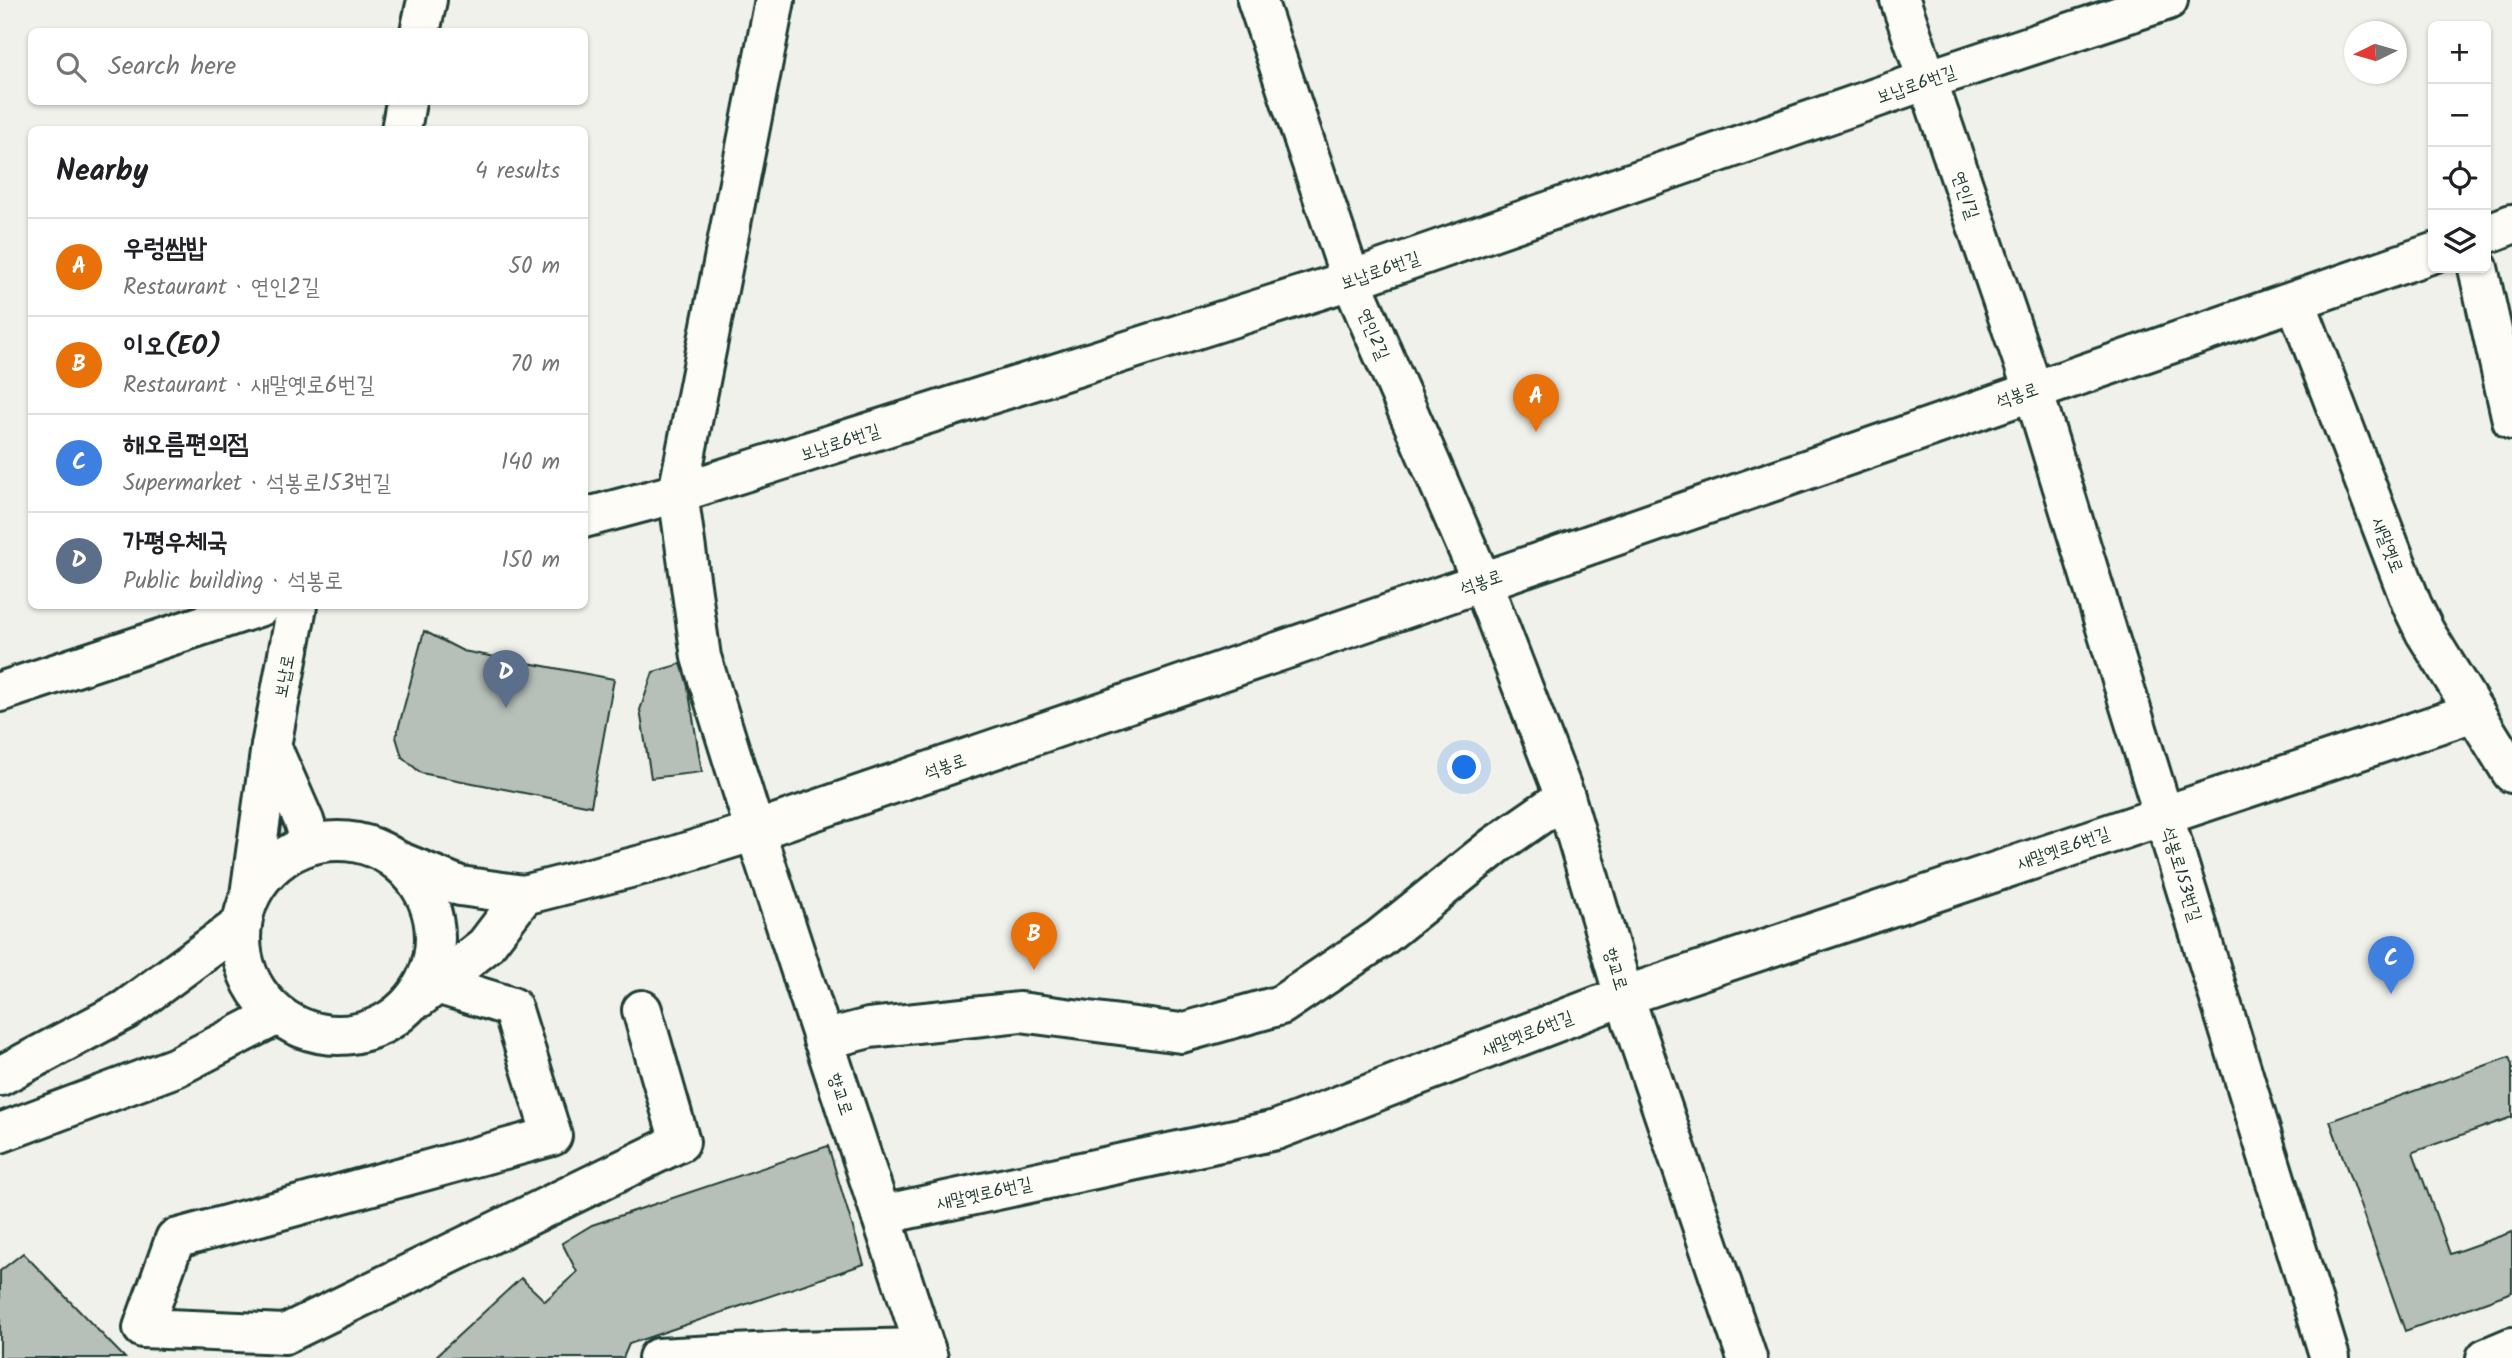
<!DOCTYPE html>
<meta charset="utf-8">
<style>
body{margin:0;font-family:Kalam,"Poor Story",sans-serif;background:#f6f6f6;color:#202124}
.controls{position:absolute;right:21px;top:21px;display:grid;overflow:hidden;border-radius:10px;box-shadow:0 2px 5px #0004}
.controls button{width:63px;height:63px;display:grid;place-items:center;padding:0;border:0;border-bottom:2px solid #e0e0e0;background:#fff;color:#202124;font:35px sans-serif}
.compass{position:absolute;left:2344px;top:21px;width:63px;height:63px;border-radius:50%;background:#fff;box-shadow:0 2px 5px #0004;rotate:265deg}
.you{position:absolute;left:1465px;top:768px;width:24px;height:24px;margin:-18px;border:5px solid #fff;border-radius:50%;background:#1a73e8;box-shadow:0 0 0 10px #1a73e833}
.badge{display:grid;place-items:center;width:46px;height:46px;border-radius:50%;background:#1f6fb2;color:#fff;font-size:23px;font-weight:700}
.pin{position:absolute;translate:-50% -58px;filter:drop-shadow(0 2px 4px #0008)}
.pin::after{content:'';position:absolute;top:37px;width:24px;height:21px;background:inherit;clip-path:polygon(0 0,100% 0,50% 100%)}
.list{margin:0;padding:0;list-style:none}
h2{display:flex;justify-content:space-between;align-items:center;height:91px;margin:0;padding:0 28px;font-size:30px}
h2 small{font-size:23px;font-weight:400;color:#757577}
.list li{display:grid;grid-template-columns:46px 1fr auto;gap:21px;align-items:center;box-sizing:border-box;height:98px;padding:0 28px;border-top:2px solid #e0e0e0}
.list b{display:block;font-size:26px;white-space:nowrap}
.list p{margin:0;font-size:23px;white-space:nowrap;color:#757577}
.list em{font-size:23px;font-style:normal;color:#757577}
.icon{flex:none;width:38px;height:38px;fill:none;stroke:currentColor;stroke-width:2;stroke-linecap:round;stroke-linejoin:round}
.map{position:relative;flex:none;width:2512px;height:1358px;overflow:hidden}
.search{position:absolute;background:#fff;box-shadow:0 2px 5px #0004;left:28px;top:28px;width:560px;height:77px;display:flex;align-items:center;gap:18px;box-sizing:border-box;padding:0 24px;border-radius:10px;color:#757577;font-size:26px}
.panel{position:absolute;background:#fff;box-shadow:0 2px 5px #0004;left:28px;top:126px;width:560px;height:483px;border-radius:10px}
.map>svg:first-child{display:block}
.building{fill:#b6bfb8;stroke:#1f3d34;stroke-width:2}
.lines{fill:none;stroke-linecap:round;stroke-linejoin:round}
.minor-casing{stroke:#1f3d34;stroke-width:44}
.major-casing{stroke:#1f3d34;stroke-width:44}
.minor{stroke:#fdfcf7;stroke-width:38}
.major{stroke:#fdfcf7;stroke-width:38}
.labels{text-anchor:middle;stroke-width:5;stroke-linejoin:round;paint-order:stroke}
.street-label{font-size:18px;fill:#1f3d34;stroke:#fdfcf7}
</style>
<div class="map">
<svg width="2512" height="1358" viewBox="0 0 2512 1358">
<rect width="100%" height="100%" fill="#f0f1eb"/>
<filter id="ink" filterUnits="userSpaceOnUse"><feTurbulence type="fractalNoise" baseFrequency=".0143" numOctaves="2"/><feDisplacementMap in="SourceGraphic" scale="14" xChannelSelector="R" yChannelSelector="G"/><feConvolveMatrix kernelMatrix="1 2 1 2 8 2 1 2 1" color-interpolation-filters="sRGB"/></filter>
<g filter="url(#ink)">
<!-- building -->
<g class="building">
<path d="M424,631L463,651L614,679L591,806L421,773L402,757L396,737Z"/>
<path d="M684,663L702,772L651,778L640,710L653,672Z"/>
<path d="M2509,1057L2512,1065V1117L2413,1152L2450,1254L2512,1232V1292L2405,1331L2330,1121Z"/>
<path d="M828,1146L864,1264L629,1344L623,1358H434L521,1278L545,1301L577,1272L562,1243L592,1225Z"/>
<path d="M23,1253L125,1358H0V1271Z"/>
</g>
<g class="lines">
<!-- minor casing -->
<g class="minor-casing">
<g id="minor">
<path d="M775,0L678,493L701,657L755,831L928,1358"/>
<path d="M1257,0L1351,280L1482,582L1565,797L1624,996L1747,1358"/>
<path d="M1900,0L2033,390L2330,1358"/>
<path d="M2478,268L2512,420"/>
<path d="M2296,302L2412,605L2425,632L2512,773"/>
<path d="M584,518L678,493L1351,280L1927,80L2168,0"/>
<path d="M0,692L261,606"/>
<path d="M437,984L512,1007L552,1136L175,1239L143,1328L285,1334L680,1142L642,1010"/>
<path d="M823,1040L869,1028L1020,1012L1181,1033L1281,1005L1379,939L1496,845L1565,797"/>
<path d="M881,1215L1276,1130L1624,996L2474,712"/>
<path d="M658,1358L789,1351L925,1348"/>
<path d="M2486,1358L2512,1347"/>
</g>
</g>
<!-- major casing -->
<g class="major-casing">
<g id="major">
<path d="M420,32L427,0"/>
<path d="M401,130L406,102"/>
<path d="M2486,234L2512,224"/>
<path d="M271,746L297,606"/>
<circle cx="338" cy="938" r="97"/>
<path d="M398,861L460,886L524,895L485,946L419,998"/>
<path d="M250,895L271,746L304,821L311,844"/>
<path d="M524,895L665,859L755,831L1482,582L2433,253"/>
<path d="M0,1076L125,1010L242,924"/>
<path d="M0,1133L176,1067L277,1015"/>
</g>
</g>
<!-- minor -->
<use href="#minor" class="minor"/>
<!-- major -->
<use href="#major" class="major"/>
</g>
</g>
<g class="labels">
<!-- street labels -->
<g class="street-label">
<text transform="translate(1916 84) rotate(-19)" y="6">보납로6번길</text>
<text transform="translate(1966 195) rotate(71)" y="6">연인1길</text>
<text transform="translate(1380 270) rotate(-19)" y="6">보납로6번길</text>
<text transform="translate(1374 334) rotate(67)" y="6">연인2길</text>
<text transform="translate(2017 395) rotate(-19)" y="6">석봉로</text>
<text transform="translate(840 442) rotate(-18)" y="6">보납로6번길</text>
<text transform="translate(2388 545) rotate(69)" y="6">새말옛로</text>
<text transform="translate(1481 582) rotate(-19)" y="6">석봉로</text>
<text transform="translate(284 676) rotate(-79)" y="6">보납로</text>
<text transform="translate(945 766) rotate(-19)" y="6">석봉로</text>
<text transform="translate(2063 848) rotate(-19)" y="6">새말옛로6번길</text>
<text transform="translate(2182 874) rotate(73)" y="6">석봉로153번길</text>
<text transform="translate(1616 969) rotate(73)" y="6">향교로</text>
<text transform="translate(1527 1033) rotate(-21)" y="6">새말옛로6번길</text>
<text transform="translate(841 1094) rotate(72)" y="6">향교로</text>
<text transform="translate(984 1193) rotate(-12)" y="6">새말옛로6번길</text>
</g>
</g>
</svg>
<div class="controls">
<button>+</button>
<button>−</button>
<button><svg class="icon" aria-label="locate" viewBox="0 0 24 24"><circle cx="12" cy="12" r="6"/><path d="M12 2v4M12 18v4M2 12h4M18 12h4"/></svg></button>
<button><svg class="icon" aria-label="layers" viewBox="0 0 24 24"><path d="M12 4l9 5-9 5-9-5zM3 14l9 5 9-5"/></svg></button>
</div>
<svg class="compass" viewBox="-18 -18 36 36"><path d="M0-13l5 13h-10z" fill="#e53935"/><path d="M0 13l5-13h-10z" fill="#757577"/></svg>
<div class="you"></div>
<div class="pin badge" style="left:1536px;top:432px;background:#e8710a">A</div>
<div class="pin badge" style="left:1034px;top:970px;background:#e8710a">B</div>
<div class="pin badge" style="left:2391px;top:994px;background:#3f7fe0">C</div>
<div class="pin badge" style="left:506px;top:708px;background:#5c6f8a">D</div>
<div class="search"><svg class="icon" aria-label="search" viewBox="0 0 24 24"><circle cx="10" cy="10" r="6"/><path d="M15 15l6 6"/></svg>Search here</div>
<section class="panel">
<h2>Nearby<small>4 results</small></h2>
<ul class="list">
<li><span class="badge" style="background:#e8710a">A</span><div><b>우렁쌈밥</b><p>Restaurant · 연인2길</p></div><em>50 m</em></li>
<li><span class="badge" style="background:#e8710a">B</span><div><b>이오(EO)</b><p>Restaurant · 새말옛로6번길</p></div><em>70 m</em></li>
<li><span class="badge" style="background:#3f7fe0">C</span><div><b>해오름편의점</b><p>Supermarket · 석봉로153번길</p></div><em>140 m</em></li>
<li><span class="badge" style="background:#5c6f8a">D</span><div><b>가평우체국</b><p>Public building · 석봉로</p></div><em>150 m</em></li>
</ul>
</section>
</div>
